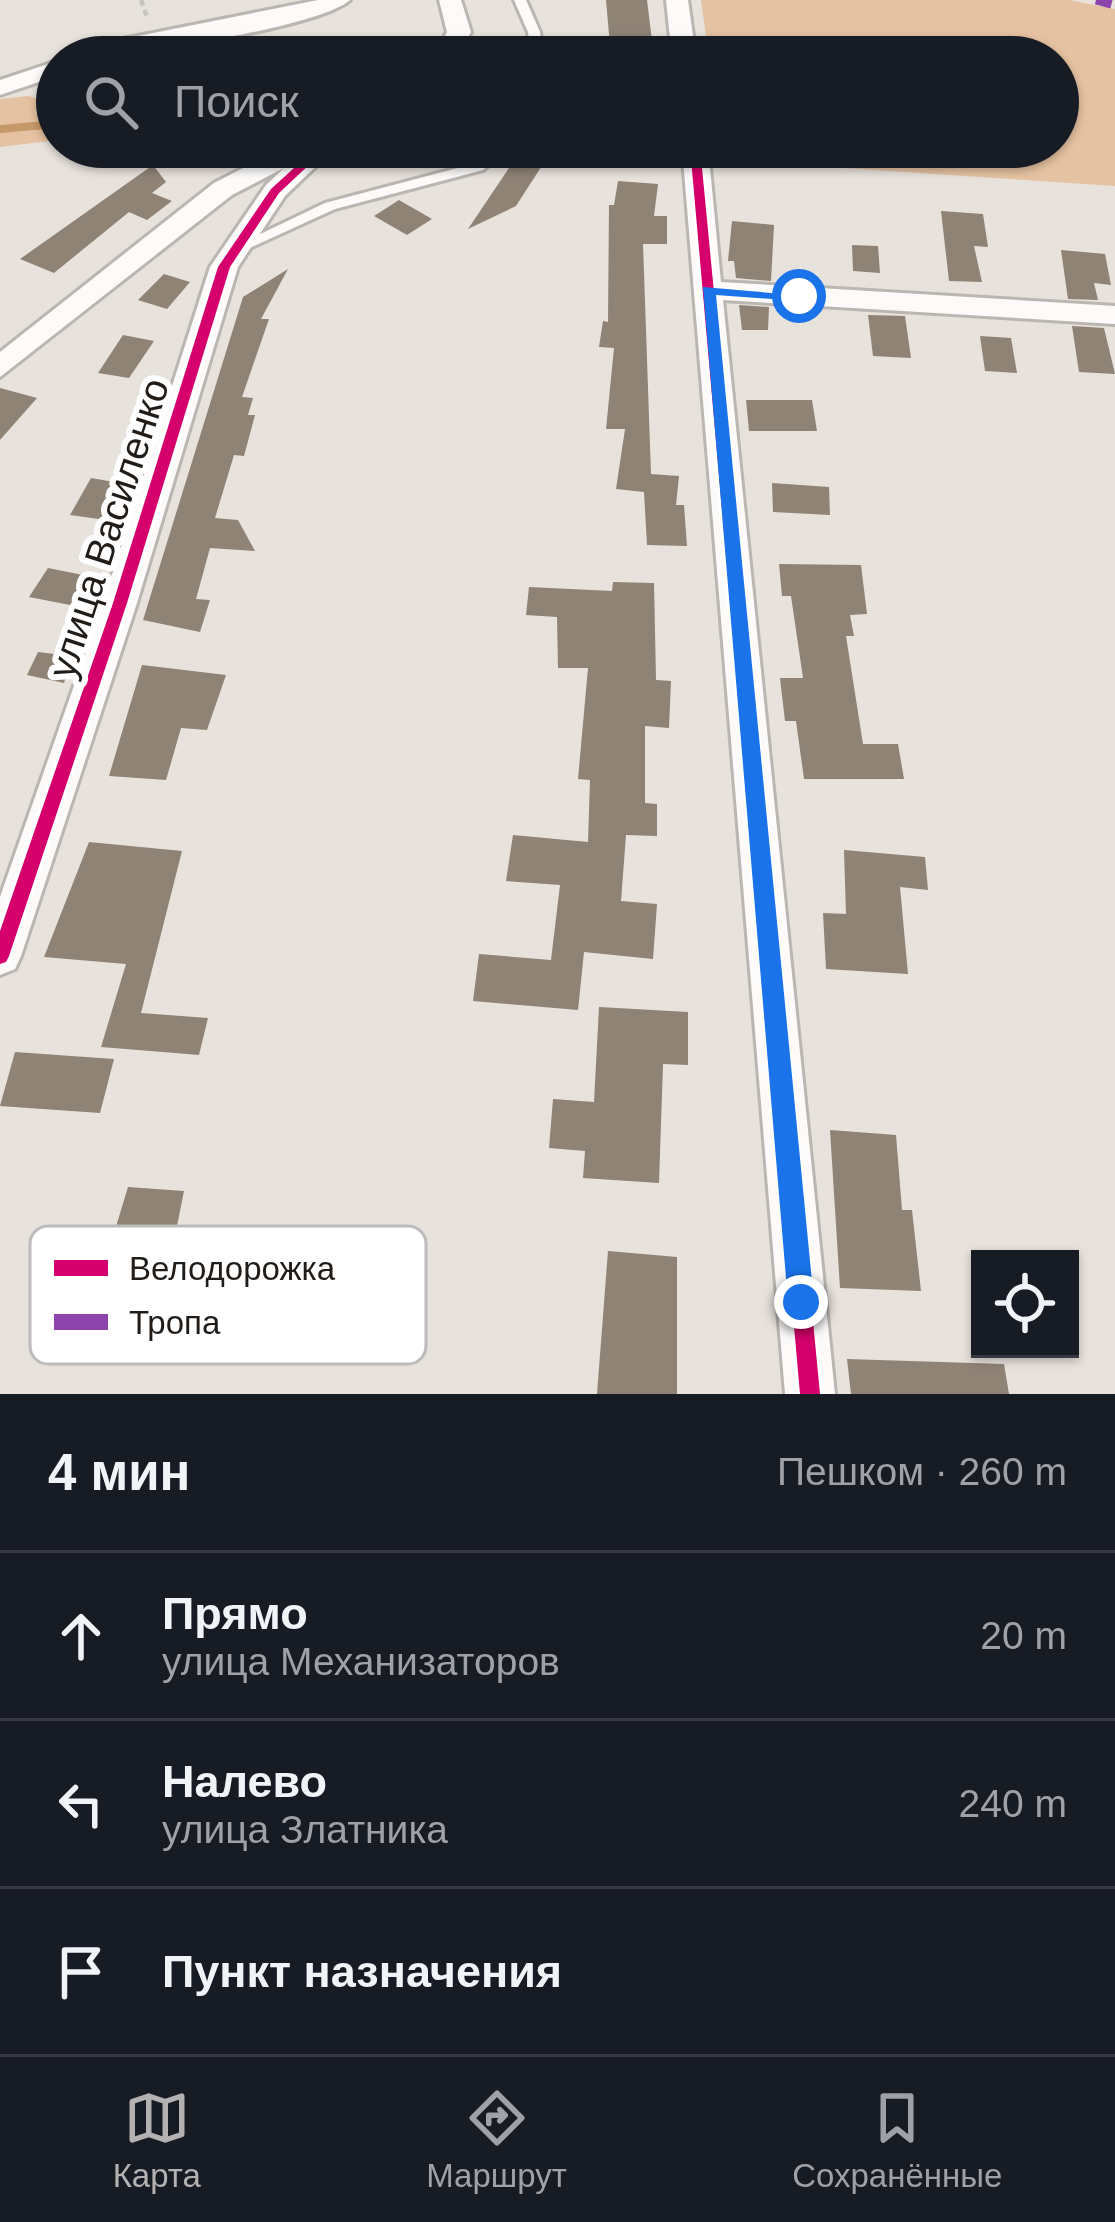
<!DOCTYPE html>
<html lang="ru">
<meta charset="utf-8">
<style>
body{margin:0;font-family:Arial,sans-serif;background:#242831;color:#f1f3f6}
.controls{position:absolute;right:36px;bottom:36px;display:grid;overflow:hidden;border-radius:0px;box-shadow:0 3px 9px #0004}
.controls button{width:108px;height:108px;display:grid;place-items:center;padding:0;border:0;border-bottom:3px solid #363941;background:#171b24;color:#f1f3f6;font:60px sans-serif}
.stop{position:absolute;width:36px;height:36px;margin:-27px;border:9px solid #1a73e8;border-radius:50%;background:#fff}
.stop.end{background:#1a73e8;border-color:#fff;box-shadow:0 3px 12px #0008}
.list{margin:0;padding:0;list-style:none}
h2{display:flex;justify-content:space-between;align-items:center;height:156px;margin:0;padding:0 48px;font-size:51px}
h2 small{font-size:39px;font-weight:400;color:#9ea1a6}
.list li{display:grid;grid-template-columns:78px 1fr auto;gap:36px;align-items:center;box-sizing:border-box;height:168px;padding:0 48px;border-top:3px solid #363941}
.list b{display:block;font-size:45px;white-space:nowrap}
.list p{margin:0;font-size:39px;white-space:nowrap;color:#9ea1a6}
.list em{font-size:39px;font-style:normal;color:#9ea1a6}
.icon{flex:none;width:66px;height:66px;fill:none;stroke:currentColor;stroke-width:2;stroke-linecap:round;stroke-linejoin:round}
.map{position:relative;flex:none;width:1115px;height:1394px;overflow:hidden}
.search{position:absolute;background:#171b24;box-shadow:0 3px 9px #0004;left:36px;right:36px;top:36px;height:132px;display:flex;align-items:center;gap:30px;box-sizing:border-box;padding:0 42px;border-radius:66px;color:#9ea1a6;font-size:45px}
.sheet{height:660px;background:#171b24}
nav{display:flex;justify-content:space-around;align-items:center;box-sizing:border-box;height:168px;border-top:3px solid #363941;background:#171b24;font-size:33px;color:#9ea1a6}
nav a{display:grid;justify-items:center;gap:6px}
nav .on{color:#b3b1b1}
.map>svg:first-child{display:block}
.green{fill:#e5c2a1}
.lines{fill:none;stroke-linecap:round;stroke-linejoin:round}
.stream{stroke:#c7986a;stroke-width:8}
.building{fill:#8e8375}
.lane-casing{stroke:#bbb6b1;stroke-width:6}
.street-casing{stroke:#bbb6b1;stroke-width:6}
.path{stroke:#c6c3c1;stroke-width:4.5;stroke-dasharray:6 4.5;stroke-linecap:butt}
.lane{fill:#fcfbfa;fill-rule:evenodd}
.street{fill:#fcfbfa;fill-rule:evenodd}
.quiet{stroke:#8e44ad;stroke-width:9;stroke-dasharray:16 9;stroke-linecap:butt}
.cycleway-casing{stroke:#fff;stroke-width:7}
.cycleway{fill:#d6006c;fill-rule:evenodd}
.route{fill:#1a73e8}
.labels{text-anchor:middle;stroke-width:12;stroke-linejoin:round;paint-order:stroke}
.street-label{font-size:39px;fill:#211c18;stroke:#fff}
.key{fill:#fff;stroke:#bcbbba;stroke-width:3}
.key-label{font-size:33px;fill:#211c18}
</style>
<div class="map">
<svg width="1115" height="1394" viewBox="0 0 1115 1394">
<rect width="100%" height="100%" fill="#e8e2dc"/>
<!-- green -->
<g class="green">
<path d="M701,0H1069L1115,9V186L724,160L722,147H1058V57H709Z"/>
<path d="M28,96L57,104V140L0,147V99Z"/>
<path d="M299,147C258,160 201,170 161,148Z"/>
</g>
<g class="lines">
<!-- stream -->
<path class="stream" d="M0,129L57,124"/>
</g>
<!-- building -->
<g class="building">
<path d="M606,0H647L654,57H611Z"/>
<path d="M523,147H554L516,206L468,229Z"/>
<path d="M153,165L166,182L152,193L172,201L147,220L129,212L54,273L20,259Z"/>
<path d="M618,181L658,184L654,216H667V244H643L651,474L679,476L676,505H684L687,546L647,545L644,492L616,489L625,429H606L614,348L599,347L603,321L608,322L609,205H614Z"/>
<path d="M399,200L432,219L407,235L374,216Z"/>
<path d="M941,211L983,214L988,247L974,246L982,282L949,281Z"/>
<path d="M732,221L774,225L771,281L736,278L734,261H728Z"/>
<path d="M852,245L878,246L880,273L853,271Z"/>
<path d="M1061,250L1105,254L1111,285L1094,283L1098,300L1068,299Z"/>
<path d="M288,269L261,319H269L242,397L253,398L248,415H255L244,456L234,455L215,518L238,520L255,551L210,548L196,599L210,600L200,632L143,620L243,297Z"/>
<path d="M164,274L190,282L167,309L138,300Z"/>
<path d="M739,305L769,307L768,330H742Z"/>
<path d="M868,315L905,316L911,358L873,356Z"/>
<path d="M1072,326L1104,328L1115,374L1079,372Z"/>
<path d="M123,335L154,341L129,378L98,373Z"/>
<path d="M980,336L1011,338L1017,373L985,371Z"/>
<path d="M0,388L37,398L0,440Z"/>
<path d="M746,400H812L817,431H749Z"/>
<path d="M91,478L126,484L106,520L70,515Z"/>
<path d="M772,483L829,487L830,515L773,512Z"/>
<path d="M779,564L861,565L867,614L850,615L854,636H846L863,744H898L904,779H804L796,721H785L780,678H803L791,596H782Z"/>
<path d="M48,568L88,576L70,605L29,597Z"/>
<path d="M613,582L654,583L656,680L671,681L669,728L645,726V803L657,804V836L626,835L621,901L657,904L653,959L584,952L578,1010L473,1001L479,954L551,960L560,885L506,881L513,835L588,842L590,780L578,779L588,668H558L557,617L526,615L529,587L612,591Z"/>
<path d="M38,652L72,656L64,683L27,675Z"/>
<path d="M142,665L226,675L207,730L181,728L166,780L109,776Z"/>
<path d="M89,842L182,851L141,1013L208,1018L199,1055L101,1047L126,964L44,957Z"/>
<path d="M844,850L925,857L928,890L900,887L908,974L826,969L823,913L846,914Z"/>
<path d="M599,1007L688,1012V1065L663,1064L659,1183L583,1178L585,1151L549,1148L553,1099L594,1102Z"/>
<path d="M15,1052L114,1059L100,1113L0,1106Z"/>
<path d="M830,1130L896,1135L902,1210H912L921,1291L840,1288Z"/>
<path d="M128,1187L184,1191L170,1261L108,1253Z"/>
<path d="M608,1251L677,1257V1394H597Z"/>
<path d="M847,1359L1004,1364L1009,1394H851Z"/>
</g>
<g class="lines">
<!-- lane casing -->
<g class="lane-casing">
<g id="lane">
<path d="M514,0H526L540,32L543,57H531L528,32Z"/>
<path d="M497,147H511L483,170L335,209L243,251L238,252L231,248L325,203L473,164Z"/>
</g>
</g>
<!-- street casing -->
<g class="street-casing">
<g id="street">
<path d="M318,0H350C319,28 122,57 75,57L118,40Z"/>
<path d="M439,0H461L471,32L457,57H433L447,32Z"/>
<path d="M666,0H688L696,57H672Z"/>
<path d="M57,61V76L0,95V80Z"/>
<path d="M308,147H336L285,196L238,267L137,603L21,956L15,969L0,975V897L103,603L210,267L266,185L284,168L232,195L0,377V352L214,183L263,158Z"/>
<path d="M682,147H708L721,282L1115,306V324L723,300L835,1394H785Z"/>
</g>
</g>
<!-- path -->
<path class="path" d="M141,0L148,20"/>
<!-- lane -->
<use href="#lane" class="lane"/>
<!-- street -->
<use href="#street" class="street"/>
<!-- quiet -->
<path class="quiet" d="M1096,0L1115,5"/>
<!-- cycleway casing -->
<g class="cycleway-casing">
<g id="cycleway">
<path d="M317,147H328L279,193L230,267L127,603L9,956L6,962L0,964V931L113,603L218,267L271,189Z"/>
<path d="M690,147H700L820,1394H800Z"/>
</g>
</g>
<!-- cycleway -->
<use href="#cycleway" class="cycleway"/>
</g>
<!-- route -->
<path class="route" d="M703,287L806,296L799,301L716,295L814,1302L801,1315L788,1302Z"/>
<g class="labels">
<!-- street labels -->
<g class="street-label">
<text transform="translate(108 528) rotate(-72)" y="14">улица Василенко</text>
</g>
</g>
<!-- legend -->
<rect x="30" y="1226" width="396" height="138" rx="18" class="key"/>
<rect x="54" y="1260" width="54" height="16" fill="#d6006c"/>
<rect x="54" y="1314" width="54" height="16" fill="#8e44ad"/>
<g class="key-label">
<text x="129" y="1280">Велодорожка</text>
<text x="129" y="1334">Тропа</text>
</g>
</svg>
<div class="controls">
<button><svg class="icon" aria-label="locate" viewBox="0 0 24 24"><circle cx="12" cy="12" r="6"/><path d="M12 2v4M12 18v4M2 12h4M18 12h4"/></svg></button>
</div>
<div class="stop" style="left:799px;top:296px"></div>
<div class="stop end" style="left:801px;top:1302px"></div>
<div class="search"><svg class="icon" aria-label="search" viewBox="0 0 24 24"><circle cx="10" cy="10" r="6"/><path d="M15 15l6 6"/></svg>Поиск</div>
</div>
<section class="sheet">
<h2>4 мин<small>Пешком · 260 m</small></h2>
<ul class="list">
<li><svg class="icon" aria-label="ahead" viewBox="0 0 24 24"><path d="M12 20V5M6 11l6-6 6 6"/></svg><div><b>Прямо</b><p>улица Механизаторов</p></div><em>20 m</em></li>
<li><svg class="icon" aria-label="left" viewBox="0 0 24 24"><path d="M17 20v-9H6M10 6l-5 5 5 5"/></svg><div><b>Налево</b><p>улица Златника</p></div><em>240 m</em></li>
<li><svg class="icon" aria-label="arrive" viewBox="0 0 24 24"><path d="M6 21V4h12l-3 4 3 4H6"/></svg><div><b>Пункт назначения</b></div></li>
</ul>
</section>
<nav>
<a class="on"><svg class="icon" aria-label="map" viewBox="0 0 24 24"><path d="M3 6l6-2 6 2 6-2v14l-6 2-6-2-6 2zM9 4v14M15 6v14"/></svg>Карта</a>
<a><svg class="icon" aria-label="directions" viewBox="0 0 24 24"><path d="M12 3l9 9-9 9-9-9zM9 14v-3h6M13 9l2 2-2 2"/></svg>Маршрут</a>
<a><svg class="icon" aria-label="saved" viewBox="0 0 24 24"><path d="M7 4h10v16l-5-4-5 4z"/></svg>Сохранённые</a>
</nav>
